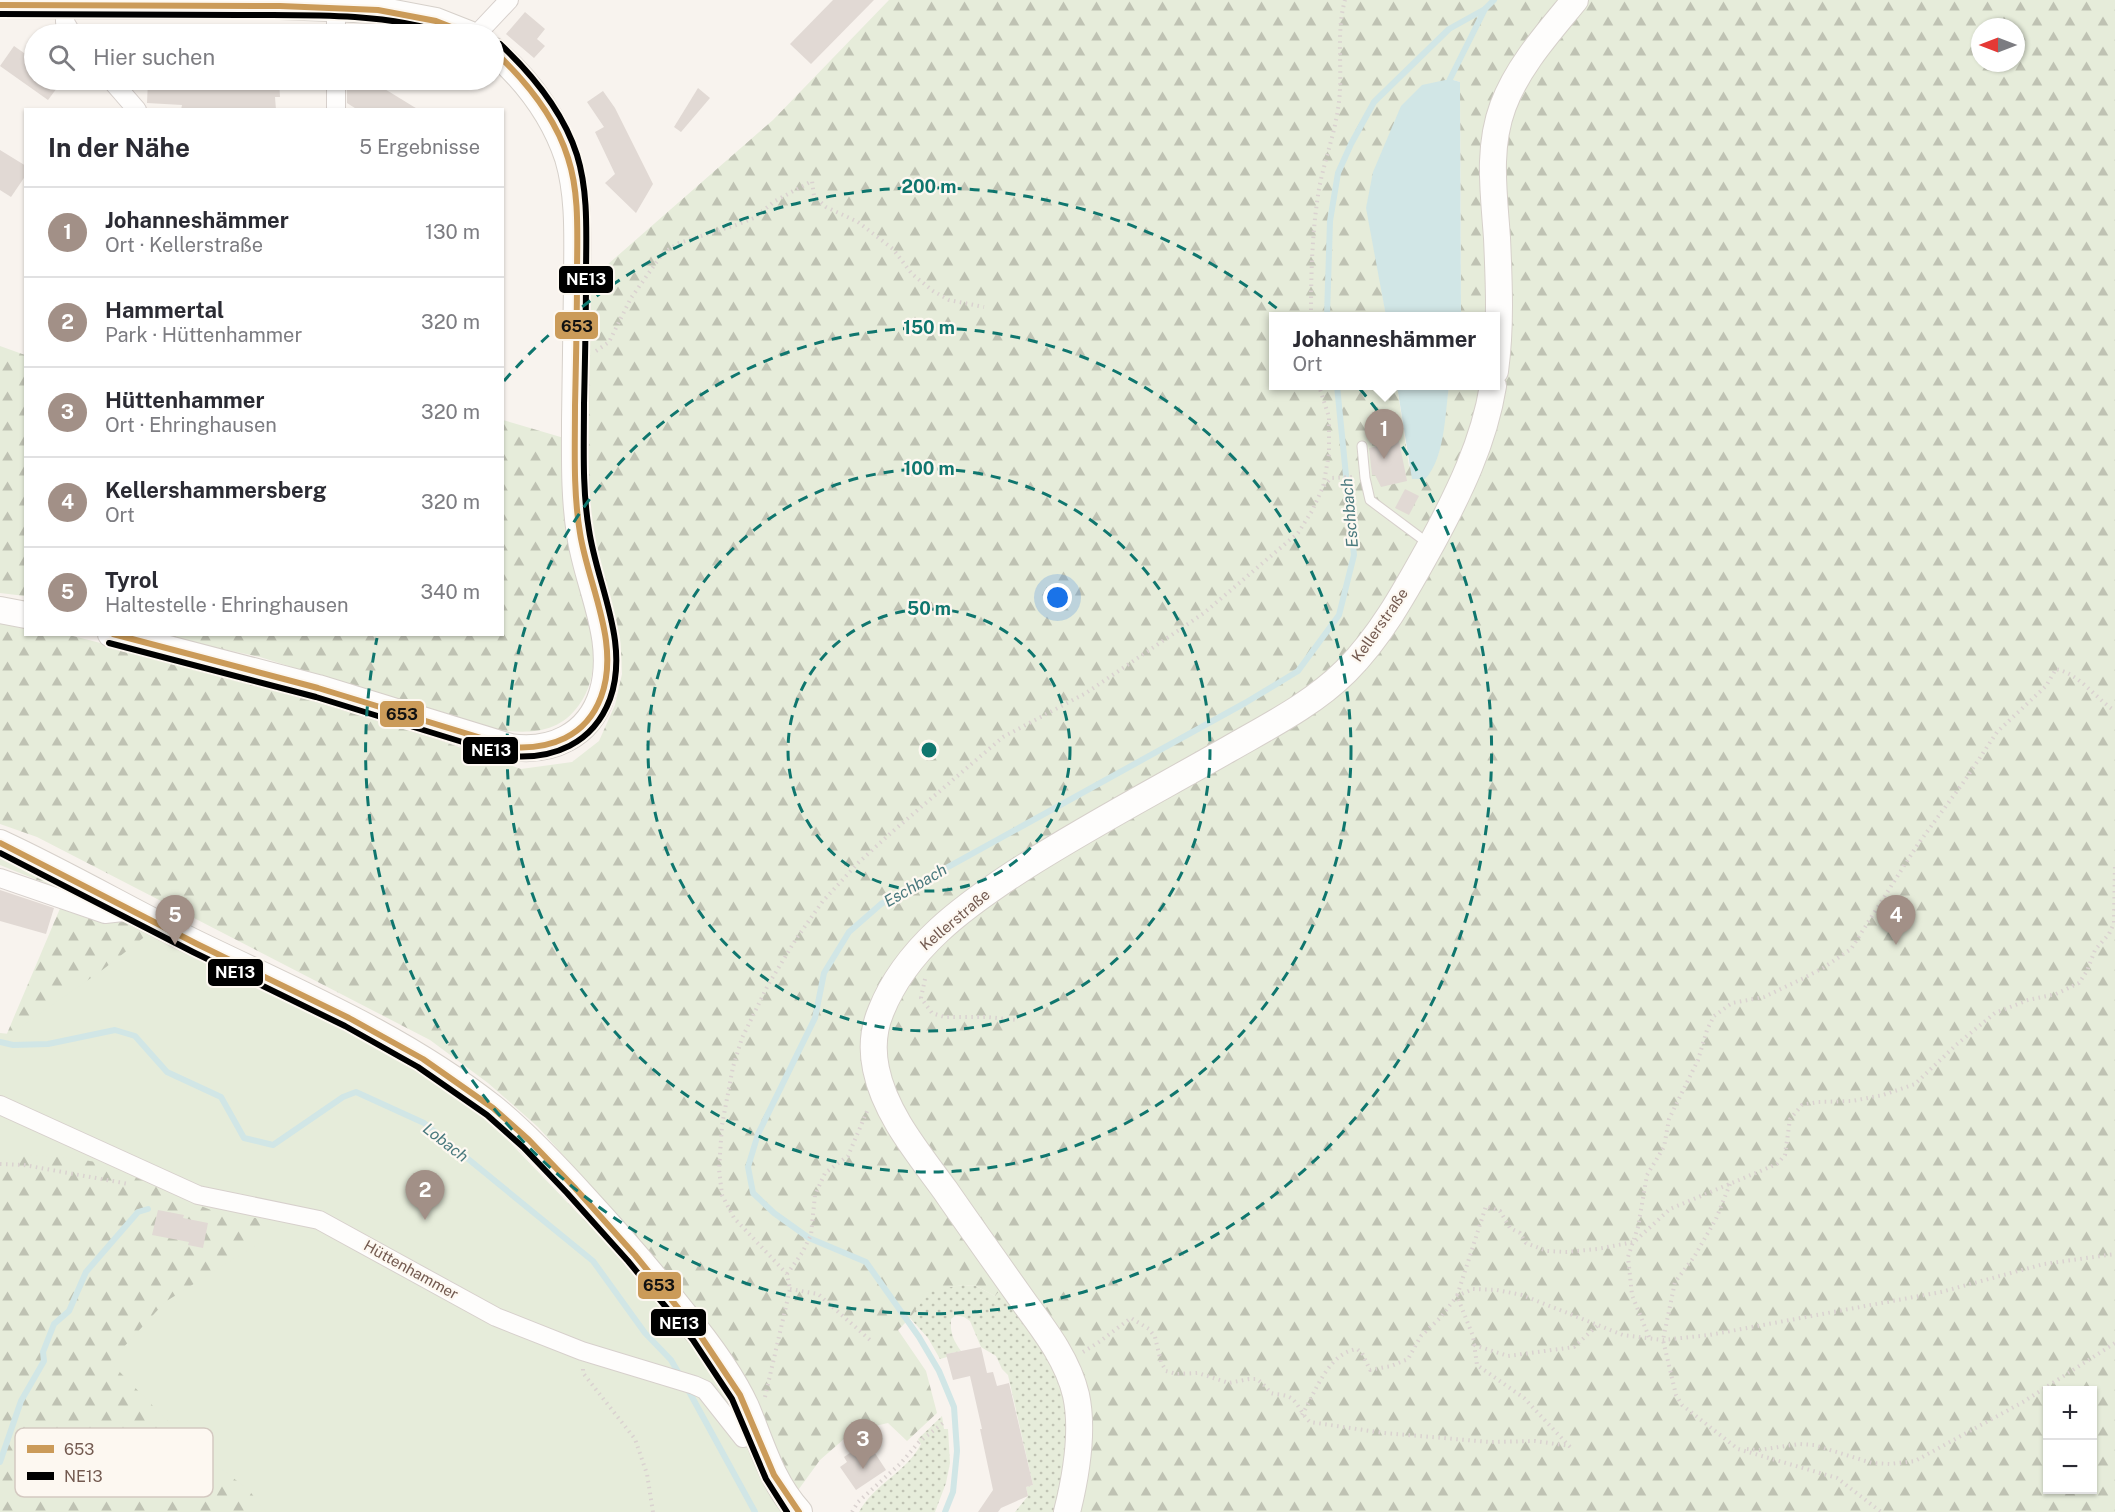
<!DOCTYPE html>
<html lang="de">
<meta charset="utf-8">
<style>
body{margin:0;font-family:"Public Sans",sans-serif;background:#f7f7f7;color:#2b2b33}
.controls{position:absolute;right:18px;bottom:18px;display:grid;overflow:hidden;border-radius:0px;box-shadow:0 2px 4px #0004}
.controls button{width:54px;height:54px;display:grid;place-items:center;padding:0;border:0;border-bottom:2px solid #e1e1e2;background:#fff;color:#2b2b33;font:30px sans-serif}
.compass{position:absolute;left:1971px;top:18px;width:54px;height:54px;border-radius:50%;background:#fff;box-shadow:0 2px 4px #0004;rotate:270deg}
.you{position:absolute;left:1058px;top:598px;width:21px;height:21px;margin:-15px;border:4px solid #fff;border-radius:50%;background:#1a73e8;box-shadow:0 0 0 9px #1a73e833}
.badge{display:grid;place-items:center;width:39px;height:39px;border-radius:50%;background:#a29087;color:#fff;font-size:20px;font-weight:700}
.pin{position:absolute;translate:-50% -50px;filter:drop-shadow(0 2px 3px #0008)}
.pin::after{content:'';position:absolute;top:32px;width:21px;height:18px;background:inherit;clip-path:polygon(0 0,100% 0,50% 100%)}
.popup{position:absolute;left:1269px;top:312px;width:231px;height:78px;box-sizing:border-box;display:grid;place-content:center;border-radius:0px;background:#fff;filter:drop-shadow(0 2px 4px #0005);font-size:20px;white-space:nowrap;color:#7c7c81}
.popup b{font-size:22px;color:#2b2b33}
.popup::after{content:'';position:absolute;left:50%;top:100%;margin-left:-12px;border:12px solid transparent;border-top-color:#fff}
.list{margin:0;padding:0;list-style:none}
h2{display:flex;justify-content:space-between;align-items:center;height:78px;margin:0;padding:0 24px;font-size:26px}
h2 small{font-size:20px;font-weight:400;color:#7c7c81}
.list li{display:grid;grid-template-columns:39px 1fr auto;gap:18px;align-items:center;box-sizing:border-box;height:90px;padding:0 24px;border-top:2px solid #e1e1e2}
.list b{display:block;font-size:22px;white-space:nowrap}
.list p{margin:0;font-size:20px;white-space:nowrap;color:#7c7c81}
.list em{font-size:20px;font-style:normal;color:#7c7c81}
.icon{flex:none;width:33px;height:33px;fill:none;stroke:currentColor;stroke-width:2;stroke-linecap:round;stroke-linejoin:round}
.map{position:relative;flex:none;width:2115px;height:1512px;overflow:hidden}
.search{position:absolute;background:#fff;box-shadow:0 2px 4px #0004;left:24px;top:24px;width:480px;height:66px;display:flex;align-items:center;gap:15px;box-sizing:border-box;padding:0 21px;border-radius:33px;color:#7c7c81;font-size:22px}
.panel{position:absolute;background:#fff;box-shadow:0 2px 4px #0004;left:24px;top:108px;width:480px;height:528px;border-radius:0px}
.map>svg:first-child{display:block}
.grass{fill:url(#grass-dots)}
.forest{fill:url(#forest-firs);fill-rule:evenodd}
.park{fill:#e6ecda}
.water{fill:#d1e6e6}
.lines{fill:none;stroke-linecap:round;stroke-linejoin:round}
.stream{stroke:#d1e6e6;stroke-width:6}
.building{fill:#e1d9d4}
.service-casing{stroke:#d7d0cc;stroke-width:11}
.minor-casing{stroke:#d7d0cc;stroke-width:20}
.secondary-casing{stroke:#d6d0ca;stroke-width:28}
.path{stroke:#dad2d0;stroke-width:4;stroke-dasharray:1.5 4.5;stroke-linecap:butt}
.service{stroke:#fefdfc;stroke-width:9}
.minor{stroke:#fefdfc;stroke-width:18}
.secondary{stroke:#fefdfc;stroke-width:26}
.bus-1-casing{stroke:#fdf8f1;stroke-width:10}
.bus-2-casing{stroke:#fdf8f1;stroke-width:10}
.bus-1{stroke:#cb9b59;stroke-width:6}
.bus-2{stroke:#000;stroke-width:6}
.ring{fill:none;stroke:#0f766e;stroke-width:3;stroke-dasharray:10 8}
.labels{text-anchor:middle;stroke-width:4.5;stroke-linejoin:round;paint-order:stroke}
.street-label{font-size:15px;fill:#735a50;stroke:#fdf8f1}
.water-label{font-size:16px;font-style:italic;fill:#48787d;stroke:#fdf8f1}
.key{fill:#fdf8f1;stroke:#d4c9c1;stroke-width:1.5}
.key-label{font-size:16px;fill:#735a50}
.centre{fill:#0f766e;stroke:#fdf8f1;stroke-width:3}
.ring-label{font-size:18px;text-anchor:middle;font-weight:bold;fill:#0f766e;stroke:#fdf8f1;stroke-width:4.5;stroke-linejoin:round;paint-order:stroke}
.line-badge{stroke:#fdf8f1;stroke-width:2}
.badge-label{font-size:16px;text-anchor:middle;font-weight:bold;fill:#fff}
.pale-badge-label{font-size:16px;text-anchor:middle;font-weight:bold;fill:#111}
</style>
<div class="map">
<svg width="2115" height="1512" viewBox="0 0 2115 1512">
<defs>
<pattern id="grass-dots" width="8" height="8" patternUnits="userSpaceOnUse" patternTransform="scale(1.5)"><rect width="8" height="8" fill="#e6ecda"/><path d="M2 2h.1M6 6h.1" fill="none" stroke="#bfc2b3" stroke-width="1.8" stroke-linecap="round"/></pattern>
<pattern id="forest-firs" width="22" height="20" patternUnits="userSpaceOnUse" patternTransform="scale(1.5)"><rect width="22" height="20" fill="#e6ecda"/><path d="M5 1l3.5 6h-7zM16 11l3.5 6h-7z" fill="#bfc2b3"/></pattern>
</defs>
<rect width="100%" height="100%" fill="#f8f3ee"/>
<!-- grass -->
<g class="grass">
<path d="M963,1285L976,1286L995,1296L1004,1286L1058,1369L1071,1422L1058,1512H1015L1028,1496L1026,1487L1033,1485L1008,1375L1002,1369L996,1356L981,1347L970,1321L964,1317L956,1315L951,1319C950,1333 953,1340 961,1351L947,1354V1357L940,1359L928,1338L910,1318L929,1290Z"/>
<path d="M942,1416L944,1429H948L950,1463L946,1483L935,1512H859C874,1484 907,1472 921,1444L918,1439Z"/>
</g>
<!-- forest -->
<g class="forest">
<path d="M889,0H1560L1515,58L1491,101L1482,142L1489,316H1461L1460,82L1450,79L1380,278L1386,316H1273V386H1397L1409,466L1438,455L1449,386H1482L1475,423L1457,468L1409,560L1369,629L1348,654L1300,694L965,894L864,1042L1004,1286L995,1296L976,1286L963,1285L929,1291L910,1318L898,1330L926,1371L937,1413L907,1441L888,1423L853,1431L820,1460L796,1493L712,1332L651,1254L538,1127L488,1083L430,1040L37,837L0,824V621L25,626L26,634L69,635L329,701L521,769L572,762L599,741L615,705L622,674L620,637L598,561L587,494L586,396L591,279L773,120Z"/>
<path d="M1585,0H2115V1512H1076L1087,1408L925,1148L889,1084L882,1047L893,1002L944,937L1038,869L1321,703L1484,454L1505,137L1525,80ZM1980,27H2016V63H1980ZM2048,1390H2092V1490H2048Z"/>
<path d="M0,346L25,355V596L0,593Z"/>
<path d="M503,420L564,438C564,466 562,497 565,525C571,581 616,654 579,705C556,737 524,733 488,729L260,657L182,640L164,635L502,634Z"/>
<path d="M0,855L70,888L490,1122L635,1273L694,1347L735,1413L777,1507L781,1512H0V1050L67,892L0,865Z"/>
</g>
<!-- park -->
<path class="park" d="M152,931L390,1050L463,1099L490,1122L635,1273L717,1381L781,1512H266L248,1489L198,1452L110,1362L165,1302L259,1243L274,1223C253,1215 231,1217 211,1210C184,1200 158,1185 131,1173C90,1156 44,1155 0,1155V1033L10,1034L101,971Z"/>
<!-- water -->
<g class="water">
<path d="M1450,79L1460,82L1461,316H1386L1366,208L1373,172L1401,106L1422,85Z"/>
<path d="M1397,386H1449C1445,413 1445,459 1425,479H1412Z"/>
</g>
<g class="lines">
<!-- stream -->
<g class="stream">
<path d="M1450,79L1485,9"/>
<path d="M1327,316L1330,221L1338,173L1351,144L1374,102L1449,29L1485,9L1494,0"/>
<path d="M0,1042L13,1045L48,1044L115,1030L135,1036L167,1072L221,1097L244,1138L273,1145L343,1097L356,1092L424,1123L593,1261L645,1333L671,1360L681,1377"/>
<path d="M686,1386L755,1512"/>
<path d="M0,1462L21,1401L44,1361L43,1352L54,1324L69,1311L86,1272L138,1212L148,1209"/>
<path d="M945,1512L953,1492L957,1451L954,1407L939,1371L919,1337L866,1262L809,1238L774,1213L753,1193L748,1167L758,1134L815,1018L824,973L849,932L881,904L1245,703L1298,671L1339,615L1354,555L1337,386"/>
</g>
</g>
<!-- building -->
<g class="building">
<path d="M833,0H874L811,64L790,44Z"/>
<path d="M525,12L545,29L537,39L545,46L534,58L506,34Z"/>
<path d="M14,46L34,60V80H63L48,100L0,66Z"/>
<path d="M255,80H279L280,97H275L276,110H181L182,105L147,103L148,81L197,83Z"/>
<path d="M347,80H370L419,110H358L347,103Z"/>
<path d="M698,88L710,98L681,132L674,127Z"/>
<path d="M603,91L615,108L653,184L636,213L605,183L615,174L595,132L604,127L587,102Z"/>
<path d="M0,150L26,166V175L11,197L0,190Z"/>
<path d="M1399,441L1407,481L1381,487L1375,475H1372L1369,448Z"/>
<path d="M1405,489L1419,496L1409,515L1395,508Z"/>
<path d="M0,890L54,908L46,934L0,921Z"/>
<path d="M158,1210L184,1215L183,1218L208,1223L203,1248L188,1245L189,1242L152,1235Z"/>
<path d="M981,1347L987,1373L993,1372L997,1386L1009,1383L1033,1485L1026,1487L1028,1496L1001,1508L998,1512H978L993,1490L980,1429H982L970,1376L953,1380L946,1354Z"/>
<path d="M860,1446L864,1452L871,1447L886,1470L856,1490L840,1467L847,1462L844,1457Z"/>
</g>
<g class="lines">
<!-- service casing -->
<g class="service-casing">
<path id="service" d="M1362,446L1365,478L1370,500L1429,544"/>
</g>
<!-- minor casing -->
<g class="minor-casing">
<g id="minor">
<path d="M65,6V22L72,34"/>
<path d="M336,34V8"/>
<path d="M477,34L509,0"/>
<path d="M111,80L137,110"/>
<path d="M336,80V110"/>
<path d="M0,878L105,914L132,911"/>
<path d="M0,1105L198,1195L319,1220L496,1317L582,1351L694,1385L705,1390L743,1438L756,1435"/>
</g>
</g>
<!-- secondary casing -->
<g class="secondary-casing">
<g id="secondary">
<path d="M0,5L280,6L378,10L436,21L469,34"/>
<path d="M1495,371C1501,327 1499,283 1497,238C1494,194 1487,149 1503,106C1518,66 1548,33 1575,0"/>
<path d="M0,610L26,615"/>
<path d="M111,634L318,688L510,747C551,753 589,736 602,694C619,640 587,586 580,534C574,496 575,458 575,421C576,375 576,330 577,284C577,243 580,198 568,158C554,116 527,80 494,51"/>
<path d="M0,843C67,874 130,911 197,944C298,993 403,1037 493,1108C526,1135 556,1167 585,1199C619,1236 652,1274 683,1313C706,1341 731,1374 746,1407C762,1445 771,1481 799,1512"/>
<path d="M1067,1512C1076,1476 1084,1432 1076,1395C1068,1361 1046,1332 1026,1305C999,1267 972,1229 945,1190C919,1154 885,1114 876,1069C872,1050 873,1030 881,1011C906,948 963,907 1018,871C1086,827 1159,789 1229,749C1269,726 1313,704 1346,671C1382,635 1407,588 1432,543C1459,493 1484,442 1493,386"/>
</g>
</g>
<!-- path -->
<g class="path">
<path d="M1311,316C1311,274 1312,231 1319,189C1324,162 1334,136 1338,109C1344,73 1335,35 1345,0"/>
<path d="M596,351L609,342L631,298L663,253L679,243L736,225L754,218L775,201L812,181L814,196L826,207L858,222L893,249L912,274L933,291L949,300L984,307"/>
<path d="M1324,486L1331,478L1352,477"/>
<path d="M925,979L921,998L932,1013L944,1017H987L1018,1020"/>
<path d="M0,1164L24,1165L129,1184"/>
<path d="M1730,1184L1716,1219L1694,1257L1675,1282L1663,1340L1676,1395L1682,1405L1738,1449L1837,1478L1881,1512"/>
<path d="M787,1274L802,1253L811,1235L815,1195L825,1173L848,1156L868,1109"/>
<path d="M790,1289L818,1294L870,1340"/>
<path d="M1649,1337L1632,1295L1628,1257L1638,1227L1647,1175L1664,1147L1669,1119L1698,1060L1707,1030L1714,1016L1732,1003L1764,997L1804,978L1823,968L1851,949L1918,844L1963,783L1997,732L2046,686L2056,669C2081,675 2094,697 2115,711"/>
<path d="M1474,1345L1508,1356L1574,1347L1598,1325"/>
<path d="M1083,1352L1099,1342L1131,1318L1149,1329L1155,1337L1161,1362L1166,1371L1177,1374L1198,1373L1229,1383L1249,1379H1257L1263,1384L1271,1393C1277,1395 1285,1394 1291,1398C1298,1403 1302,1415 1310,1422L1384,1433L1490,1442L1535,1441L1570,1446"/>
<path d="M583,1369V1373L635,1439L647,1474L653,1512"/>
<path d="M765,1397L790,1289L787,1274L734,1218L722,1195L719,1169L722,1125L733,1067L742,1038L768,985L796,939L823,901L858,863L892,832L1003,737L1086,693L1204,613L1298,533L1312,511L1323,487L1329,454V417L1319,386"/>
<path d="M1302,1415C1315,1393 1328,1353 1357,1349L1362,1353L1370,1370L1391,1366L1408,1359L1421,1336L1440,1318L1457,1296L1473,1289L1497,1290L1522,1295L1623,1335L1663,1340L1709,1335L1941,1292L2044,1264L2115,1254"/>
<path d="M1570,1447L1524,1398L1477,1365L1473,1336L1457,1296L1486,1206L1500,1211L1510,1228L1520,1233L1526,1243L1547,1251L1567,1252L1597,1249L1634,1242L1670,1209L1777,1164L1785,1155L1790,1119L1802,1105L1818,1102L1852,1101L1883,1095L1915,1084L1956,1045L1995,1013L2028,1000L2056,994L2079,983L2087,971L2095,950L2109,934L2114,923L2115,864"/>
<path d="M1747,1449L1759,1450L1799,1444L1814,1445L1872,1463L1890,1464L1915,1461L2023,1402L2115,1343"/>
<path d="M852,1512L858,1502L901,1463L919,1442L943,1423"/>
</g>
<!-- service -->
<use href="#service" class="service"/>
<!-- minor -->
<use href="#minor" class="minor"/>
<!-- secondary -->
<use href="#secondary" class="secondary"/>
<!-- bus-1 casing -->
<g class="bus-1-casing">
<g id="bus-1">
<path d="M0,5L280,6L378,10L436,21L469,34"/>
<path d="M113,634L318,688L510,747C550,750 586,737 601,697C621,644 588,585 580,533C573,491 575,448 575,406C576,363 577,319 577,275C577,236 580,195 568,158C555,116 526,81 494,51"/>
<path d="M0,843L197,944L349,1018L423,1059L493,1108L529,1140L574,1187L635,1255L700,1335L740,1395L774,1475L799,1512"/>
</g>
</g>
<!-- bus-2 casing -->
<g class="bus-2-casing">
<g id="bus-2">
<path d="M0,14C79,14 158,15 238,15C300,15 388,12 446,34"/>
<path d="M109,643L316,697L508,756C553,760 593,744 610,699C630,643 597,585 589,530C582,489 584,446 584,404C585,361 586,319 586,277C586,236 589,194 577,155C563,111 533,75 500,44"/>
<path d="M0,853L193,952L345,1026L418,1067L487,1115L523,1147L567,1193L628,1261L693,1340L732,1399L766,1479L787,1512"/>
</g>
</g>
<!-- bus-1 -->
<use href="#bus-1" class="bus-1"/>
<!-- bus-2 -->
<use href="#bus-2" class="bus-2"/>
</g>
<!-- distance rings -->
<g class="ring">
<circle cx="929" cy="750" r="141"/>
<circle cx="929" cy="750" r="281"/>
<circle cx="929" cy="750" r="422"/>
<path d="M504 381A563 563 0 1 1 377 638"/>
</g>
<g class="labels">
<!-- street labels -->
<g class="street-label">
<text transform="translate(1380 625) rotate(-55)" y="5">Kellerstraße</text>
<text transform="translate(955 920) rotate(-40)" y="5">Kellerstraße</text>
<text transform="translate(411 1270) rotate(29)" y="5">Hüttenhammer</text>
</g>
<!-- water labels -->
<g class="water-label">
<text transform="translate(1349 513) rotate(-95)" y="6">Eschbach</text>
<text transform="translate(915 885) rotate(-30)" y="6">Eschbach</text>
<text transform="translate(446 1142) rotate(38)" y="6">Lobach</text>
</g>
</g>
<!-- legend -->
<rect x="15" y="1428" width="198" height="69" rx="9" class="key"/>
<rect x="27" y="1445" width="27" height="8" fill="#cb9b59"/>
<rect x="27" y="1472" width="27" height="8" fill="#000"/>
<g class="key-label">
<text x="64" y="1455">653</text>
<text x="64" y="1482">NE13</text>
</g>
<circle cx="929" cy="750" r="9" class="centre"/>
<g class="ring-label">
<text x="929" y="193">200 m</text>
<text x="929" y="334">150 m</text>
<text x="929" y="475">100 m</text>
<text x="929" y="615">50 m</text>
</g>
<g class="line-badge">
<rect x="558" y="265" width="56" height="29" rx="6" fill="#000"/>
<rect x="554" y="311" width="45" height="29" rx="6" fill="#cb9b59"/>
<rect x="379" y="700" width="46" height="28" rx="6" fill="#cb9b59"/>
<rect x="462" y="736" width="57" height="29" rx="6" fill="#000"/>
<rect x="207" y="958" width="57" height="29" rx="6" fill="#000"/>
<rect x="637" y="1271" width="45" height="29" rx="6" fill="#cb9b59"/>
<rect x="650" y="1308" width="57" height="29" rx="6" fill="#000"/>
</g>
<g class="badge-label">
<text x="586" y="285">NE13</text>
<text x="491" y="756">NE13</text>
<text x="235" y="978">NE13</text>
<text x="679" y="1329">NE13</text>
</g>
<g class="pale-badge-label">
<text x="577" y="332">653</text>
<text x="402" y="720">653</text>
<text x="659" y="1291">653</text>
</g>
</svg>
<div class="controls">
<button>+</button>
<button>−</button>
</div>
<svg class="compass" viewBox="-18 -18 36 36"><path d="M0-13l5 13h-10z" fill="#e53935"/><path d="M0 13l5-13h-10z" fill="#7c7c81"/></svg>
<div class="you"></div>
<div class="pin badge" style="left:1384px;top:459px">1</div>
<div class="popup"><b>Johanneshämmer</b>Ort</div>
<div class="pin badge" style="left:425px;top:1220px">2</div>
<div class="pin badge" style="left:863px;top:1469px">3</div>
<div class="pin badge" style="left:1896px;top:945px">4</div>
<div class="pin badge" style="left:175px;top:945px">5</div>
<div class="search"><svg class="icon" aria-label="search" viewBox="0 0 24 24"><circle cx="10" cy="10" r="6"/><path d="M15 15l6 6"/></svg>Hier suchen</div>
<section class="panel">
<h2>In der Nähe<small>5 Ergebnisse</small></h2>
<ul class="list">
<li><span class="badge">1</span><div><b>Johanneshämmer</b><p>Ort · Kellerstraße</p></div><em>130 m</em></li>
<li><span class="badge">2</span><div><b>Hammertal</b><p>Park · Hüttenhammer</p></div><em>320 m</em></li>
<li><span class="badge">3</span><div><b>Hüttenhammer</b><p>Ort · Ehringhausen</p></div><em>320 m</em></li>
<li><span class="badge">4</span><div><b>Kellershammersberg</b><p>Ort</p></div><em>320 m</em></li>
<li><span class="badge">5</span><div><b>Tyrol</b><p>Haltestelle · Ehringhausen</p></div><em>340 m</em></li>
</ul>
</section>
</div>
